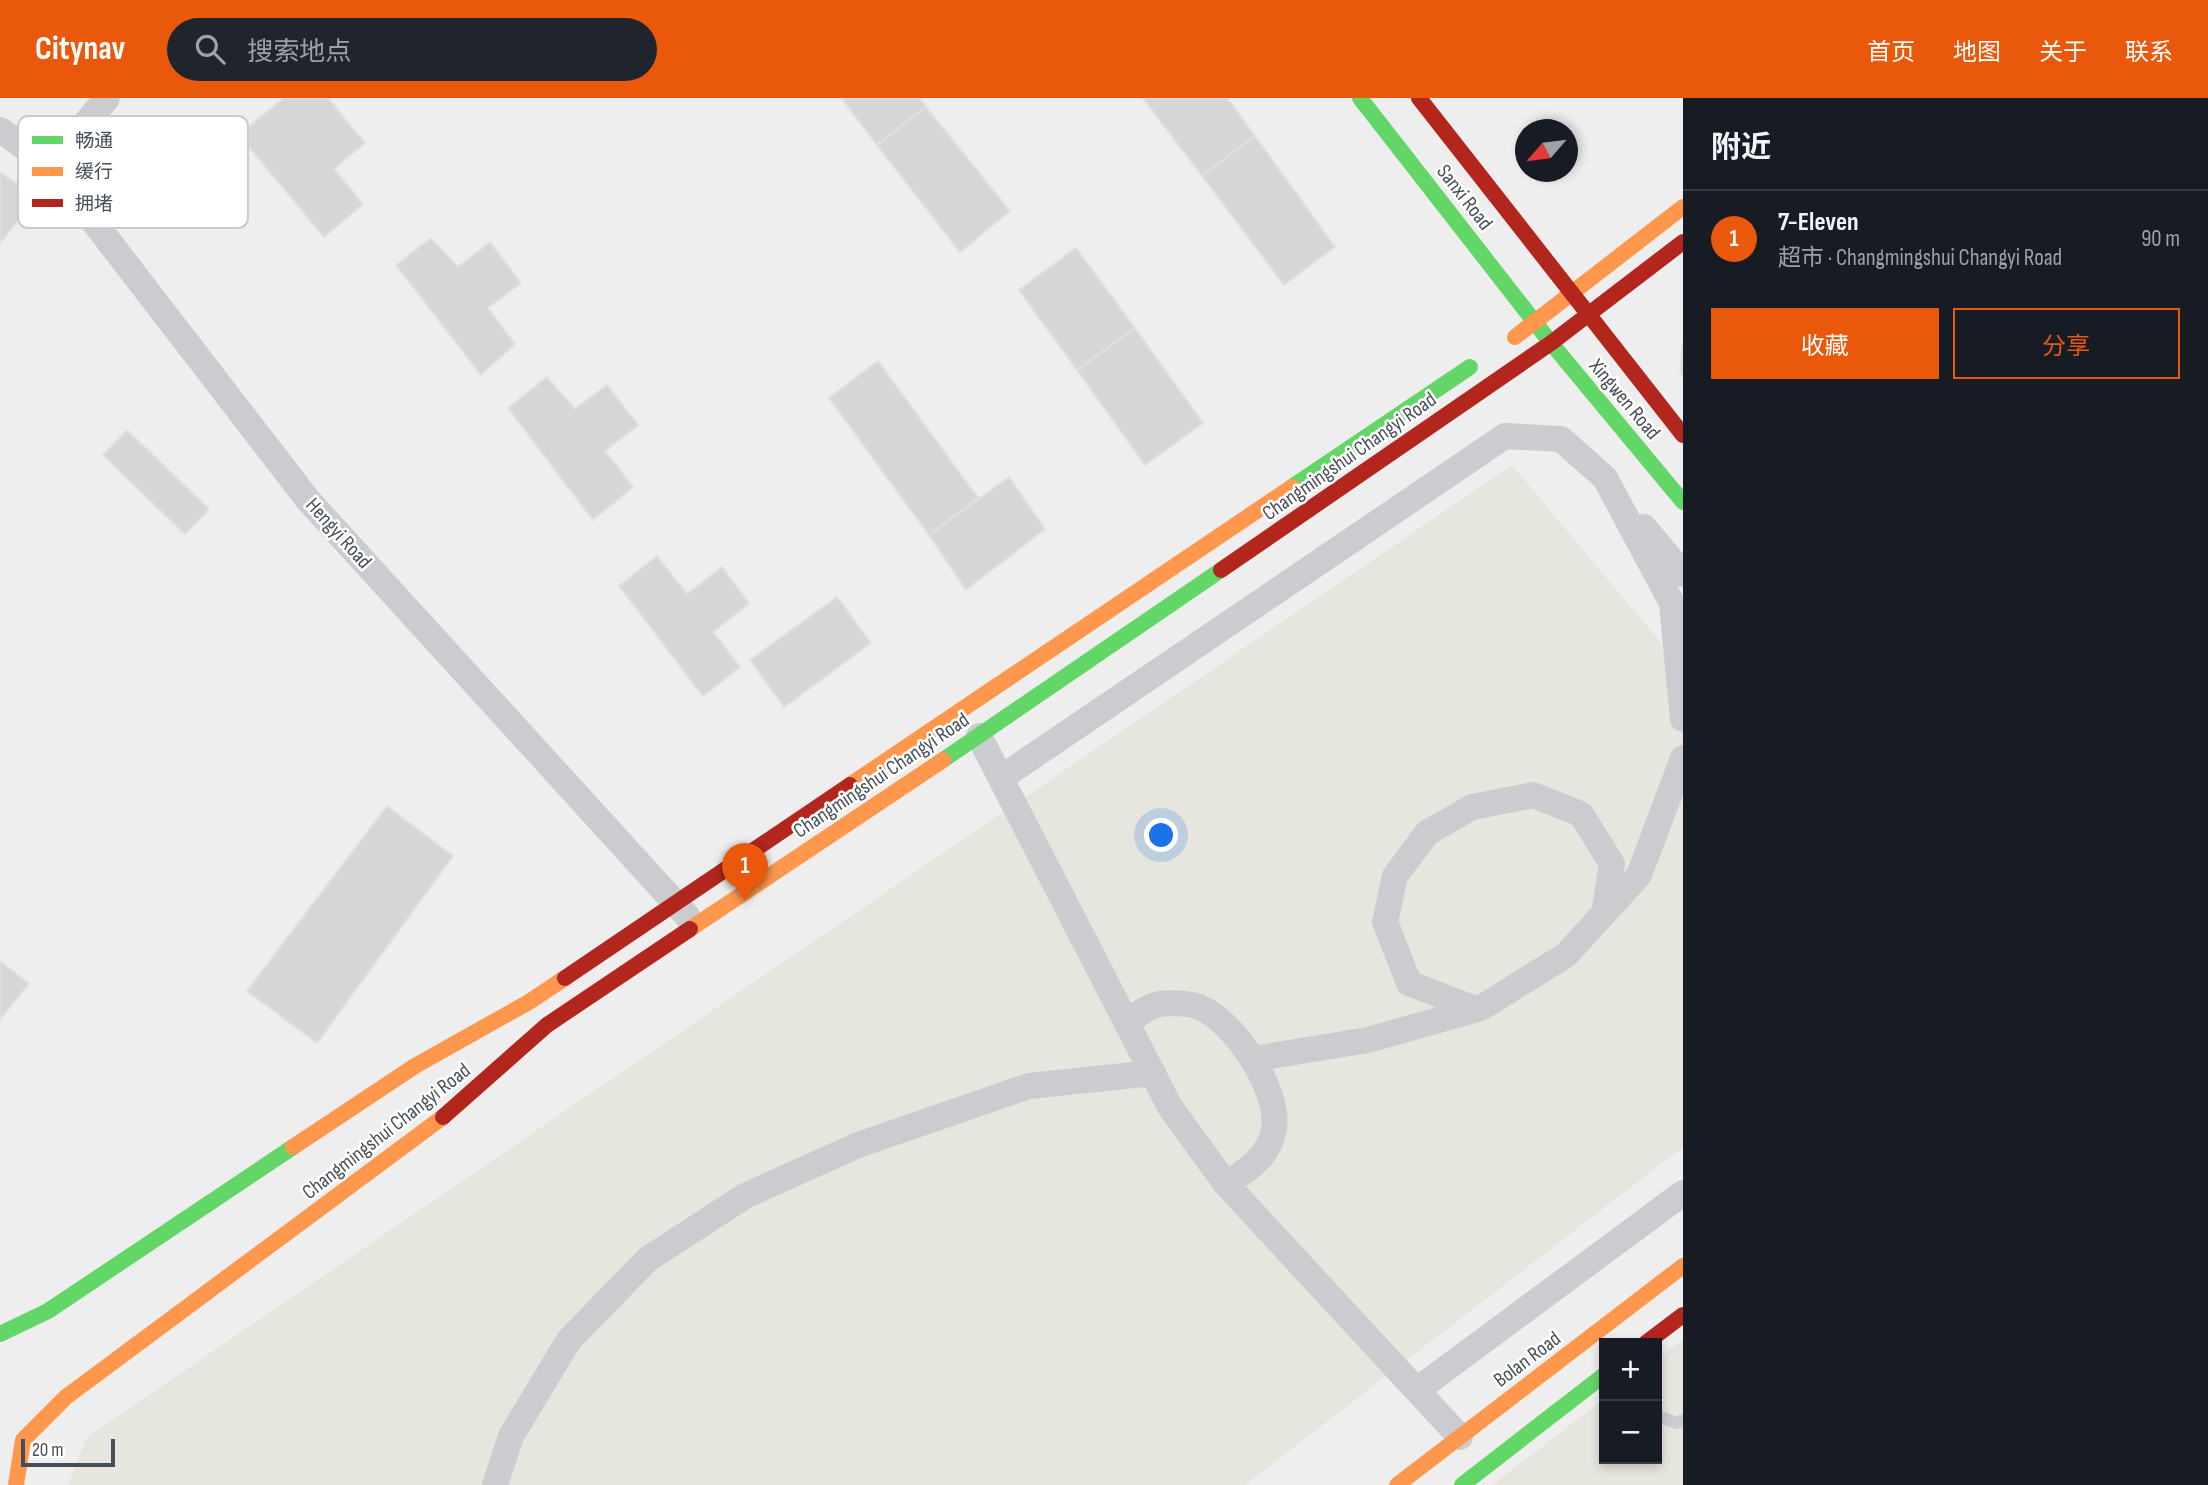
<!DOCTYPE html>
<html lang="zh">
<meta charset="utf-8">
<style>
body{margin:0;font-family:"Sofia Sans Condensed","Noto Sans SC",sans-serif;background:#20242c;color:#f1f3f6}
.controls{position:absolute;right:21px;bottom:21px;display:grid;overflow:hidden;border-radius:0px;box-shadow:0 4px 10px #0003}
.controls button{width:63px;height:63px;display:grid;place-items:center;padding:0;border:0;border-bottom:2px solid #363941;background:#171b24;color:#f1f3f6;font:35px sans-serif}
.compass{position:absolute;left:1515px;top:21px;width:63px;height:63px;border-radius:50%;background:#171b24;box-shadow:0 4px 10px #0003;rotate:242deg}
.scale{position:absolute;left:21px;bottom:18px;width:94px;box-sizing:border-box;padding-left:7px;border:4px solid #474e59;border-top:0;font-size:19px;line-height:24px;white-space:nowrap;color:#474e59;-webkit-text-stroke:5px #fff;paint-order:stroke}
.you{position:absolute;left:1162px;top:738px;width:24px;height:24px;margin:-18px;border:5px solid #fff;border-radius:50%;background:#1a73e8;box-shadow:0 0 0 10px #1a73e833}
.badge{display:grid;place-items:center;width:46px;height:46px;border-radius:50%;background:#ea580c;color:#fff;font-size:23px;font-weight:700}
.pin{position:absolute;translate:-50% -58px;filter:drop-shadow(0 2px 4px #0008)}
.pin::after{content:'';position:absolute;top:37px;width:24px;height:21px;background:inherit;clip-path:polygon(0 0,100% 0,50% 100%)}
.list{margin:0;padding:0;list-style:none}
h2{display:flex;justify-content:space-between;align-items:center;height:91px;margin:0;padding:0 28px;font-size:30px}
h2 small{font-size:23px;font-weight:400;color:#9ea1a6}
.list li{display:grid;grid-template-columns:46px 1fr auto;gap:21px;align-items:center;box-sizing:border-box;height:98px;padding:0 28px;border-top:2px solid #363941}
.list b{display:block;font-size:26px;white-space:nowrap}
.list p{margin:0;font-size:23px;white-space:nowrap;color:#9ea1a6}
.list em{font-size:23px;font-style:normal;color:#9ea1a6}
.actions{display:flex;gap:14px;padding:21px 28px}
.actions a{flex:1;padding:16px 0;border:2px solid #ea580c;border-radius:0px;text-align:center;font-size:24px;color:#ea580c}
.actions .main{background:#ea580c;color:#fff}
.icon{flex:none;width:38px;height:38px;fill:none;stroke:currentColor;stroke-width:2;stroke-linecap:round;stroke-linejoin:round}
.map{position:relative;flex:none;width:1683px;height:1387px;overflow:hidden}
header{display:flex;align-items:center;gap:42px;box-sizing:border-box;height:98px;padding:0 35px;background:#ea580c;color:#fff}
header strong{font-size:33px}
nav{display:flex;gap:38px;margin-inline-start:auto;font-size:24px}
.search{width:490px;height:63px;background:#20242c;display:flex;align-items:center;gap:18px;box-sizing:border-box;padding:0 24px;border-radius:38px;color:#9ea1a6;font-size:26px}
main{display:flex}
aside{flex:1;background:#171b24}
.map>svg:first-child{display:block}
.commercial{fill:#e7e6de}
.building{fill:#d6d6d8;stroke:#e0e0e1;stroke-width:2}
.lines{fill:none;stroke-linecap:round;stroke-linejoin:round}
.lane{stroke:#cacccf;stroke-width:12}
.street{stroke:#cacccf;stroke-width:26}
.fast{stroke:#63d668;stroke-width:16}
.slow{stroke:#ff974d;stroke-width:16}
.jam{stroke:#b3261e;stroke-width:16}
.labels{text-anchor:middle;stroke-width:5;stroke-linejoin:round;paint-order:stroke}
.street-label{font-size:21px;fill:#474e59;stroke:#fff}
.key{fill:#fff;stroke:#c8cacd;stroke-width:2}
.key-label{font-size:19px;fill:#474e59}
</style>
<header>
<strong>Citynav</strong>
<div class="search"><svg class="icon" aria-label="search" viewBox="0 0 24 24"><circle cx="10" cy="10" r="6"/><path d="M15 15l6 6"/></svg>搜索地点</div>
<nav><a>首页</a><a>地图</a><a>关于</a><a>联系</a></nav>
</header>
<main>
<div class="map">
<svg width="1683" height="1387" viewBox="0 0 1683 1387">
<rect width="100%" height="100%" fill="#efeeee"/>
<!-- commercial -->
<g class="commercial">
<path d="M1512,367L1683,571V1049L1245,1387H68L87,1339Z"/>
<path d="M1683,1241V1387H1492L1604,1301V1361H1657V1261Z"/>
</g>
<!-- building -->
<g class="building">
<path d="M284,0H328L365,45L334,71L363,106L324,139L239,37Z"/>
<path d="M841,0H920L926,9L877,47Z"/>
<path d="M1143,0H1227L1255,38L1202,78Z"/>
<path d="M926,9L1010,113L960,154L877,47Z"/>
<path d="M1255,38L1335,149L1284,187L1202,78Z"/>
<path d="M0,74L36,100L0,145Z"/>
<path d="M431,140L458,169L490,144L521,185L488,210L515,246L481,277L396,167Z"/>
<path d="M1076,150L1135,230L1077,272L1019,192Z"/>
<path d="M1135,230L1203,325L1145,367L1077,272Z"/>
<path d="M1683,244V279L1680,272Z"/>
<path d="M878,263L978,400L929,437L829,300Z"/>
<path d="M547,279L575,311L607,287L638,327L605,353L633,389L593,422L508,310Z"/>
<path d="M127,332L209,411L185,436L103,357Z"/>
<path d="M1009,379L1045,431L966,492L929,437Z"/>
<path d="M657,458L687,496L722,469L749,505L713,534L740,569L703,598L619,488Z"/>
<path d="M837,499L871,545L784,609L750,562Z"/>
<path d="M387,708L453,758L317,945L247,893Z"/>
<path d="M0,863L29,886L0,921Z"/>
</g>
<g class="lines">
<!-- lane -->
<path class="lane" d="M1657,1318L1677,1325L1683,1322"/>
<!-- street -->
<g class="street">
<path d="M0,32L50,67L308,402L687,818"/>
<path d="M50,67L107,0"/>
<path d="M1644,429L1683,476"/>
<path d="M979,638L1170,1009L1226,1086L1460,1339"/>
<path d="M1001,680L1505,338L1561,341L1605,380L1672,505L1683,621"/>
<path d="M1475,911L1409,885L1385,824L1395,778L1427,735L1472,709L1533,697L1581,716L1612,766L1604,815"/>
<path d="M1128,923C1136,918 1147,909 1156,907C1165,904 1190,905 1199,909C1235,923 1284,997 1273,1036C1266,1061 1246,1073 1226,1086"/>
<path d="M1253,961L1368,942L1481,910L1566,857L1639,777L1683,660"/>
<path d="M1417,1292L1683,1095"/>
<path d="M495,1387L511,1338L569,1242L648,1161L745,1098L858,1047L1029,988L1153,975"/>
</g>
<!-- fast -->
<g class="fast">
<path d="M1360,0L1551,245L1683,404"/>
<path d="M1292,389L1470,269"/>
<path d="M943,662L1221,472"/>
<path d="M0,1236L48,1213L293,1049"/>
<path d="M1462,1387L1604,1277"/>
</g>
<!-- slow -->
<g class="slow">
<path d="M1515,239L1683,109"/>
<path d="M850,687L1292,389"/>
<path d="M690,831L943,662"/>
<path d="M293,1049L415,968L529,904L565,880"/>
<path d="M16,1387L23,1342L66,1299L443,1019"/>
<path d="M1397,1387L1683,1168"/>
</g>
<!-- jam -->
<g class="jam">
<path d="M1419,0L1683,337"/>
<path d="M1221,472L1551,245L1683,144"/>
<path d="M565,880L850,687"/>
<path d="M443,1019L547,927L690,831"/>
<path d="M1646,1245L1683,1217"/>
</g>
</g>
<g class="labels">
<!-- street labels -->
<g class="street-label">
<text transform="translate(1465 99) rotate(52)" y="7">Sanxi Road</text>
<text transform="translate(1625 301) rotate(50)" y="7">Xingwen Road</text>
<text transform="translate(1349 358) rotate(-35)" y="7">Changmingshui Changyi Road</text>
<text transform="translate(339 435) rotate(48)" y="7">Hengyi Road</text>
<text transform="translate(881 677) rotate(-34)" y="7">Changmingshui Changyi Road</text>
<text transform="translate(386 1033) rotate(-38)" y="7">Changmingshui Changyi Road</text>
<text transform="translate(1527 1261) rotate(-37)" y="7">Bolan Road</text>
</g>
</g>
<!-- legend -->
<rect x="18" y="18" width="230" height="112" rx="10" class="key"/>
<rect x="32" y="38" width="31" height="8" fill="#63d668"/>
<rect x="32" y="69" width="31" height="9" fill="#ff974d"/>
<rect x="32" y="101" width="31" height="8" fill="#b3261e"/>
<g class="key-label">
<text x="75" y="49">畅通</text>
<text x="75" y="80">缓行</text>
<text x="75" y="112">拥堵</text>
</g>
</svg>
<div class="controls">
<button>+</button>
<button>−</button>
</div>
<svg class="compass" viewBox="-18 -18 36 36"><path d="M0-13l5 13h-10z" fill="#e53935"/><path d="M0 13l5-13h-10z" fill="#9ea1a6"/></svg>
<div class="scale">20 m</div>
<div class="you"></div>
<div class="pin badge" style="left:745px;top:803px">1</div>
</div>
<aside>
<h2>附近<small></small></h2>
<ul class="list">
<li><span class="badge">1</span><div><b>7-Eleven</b><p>超市 · Changmingshui Changyi Road</p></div><em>90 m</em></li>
</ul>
<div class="actions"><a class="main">收藏</a><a>分享</a></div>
</aside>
</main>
